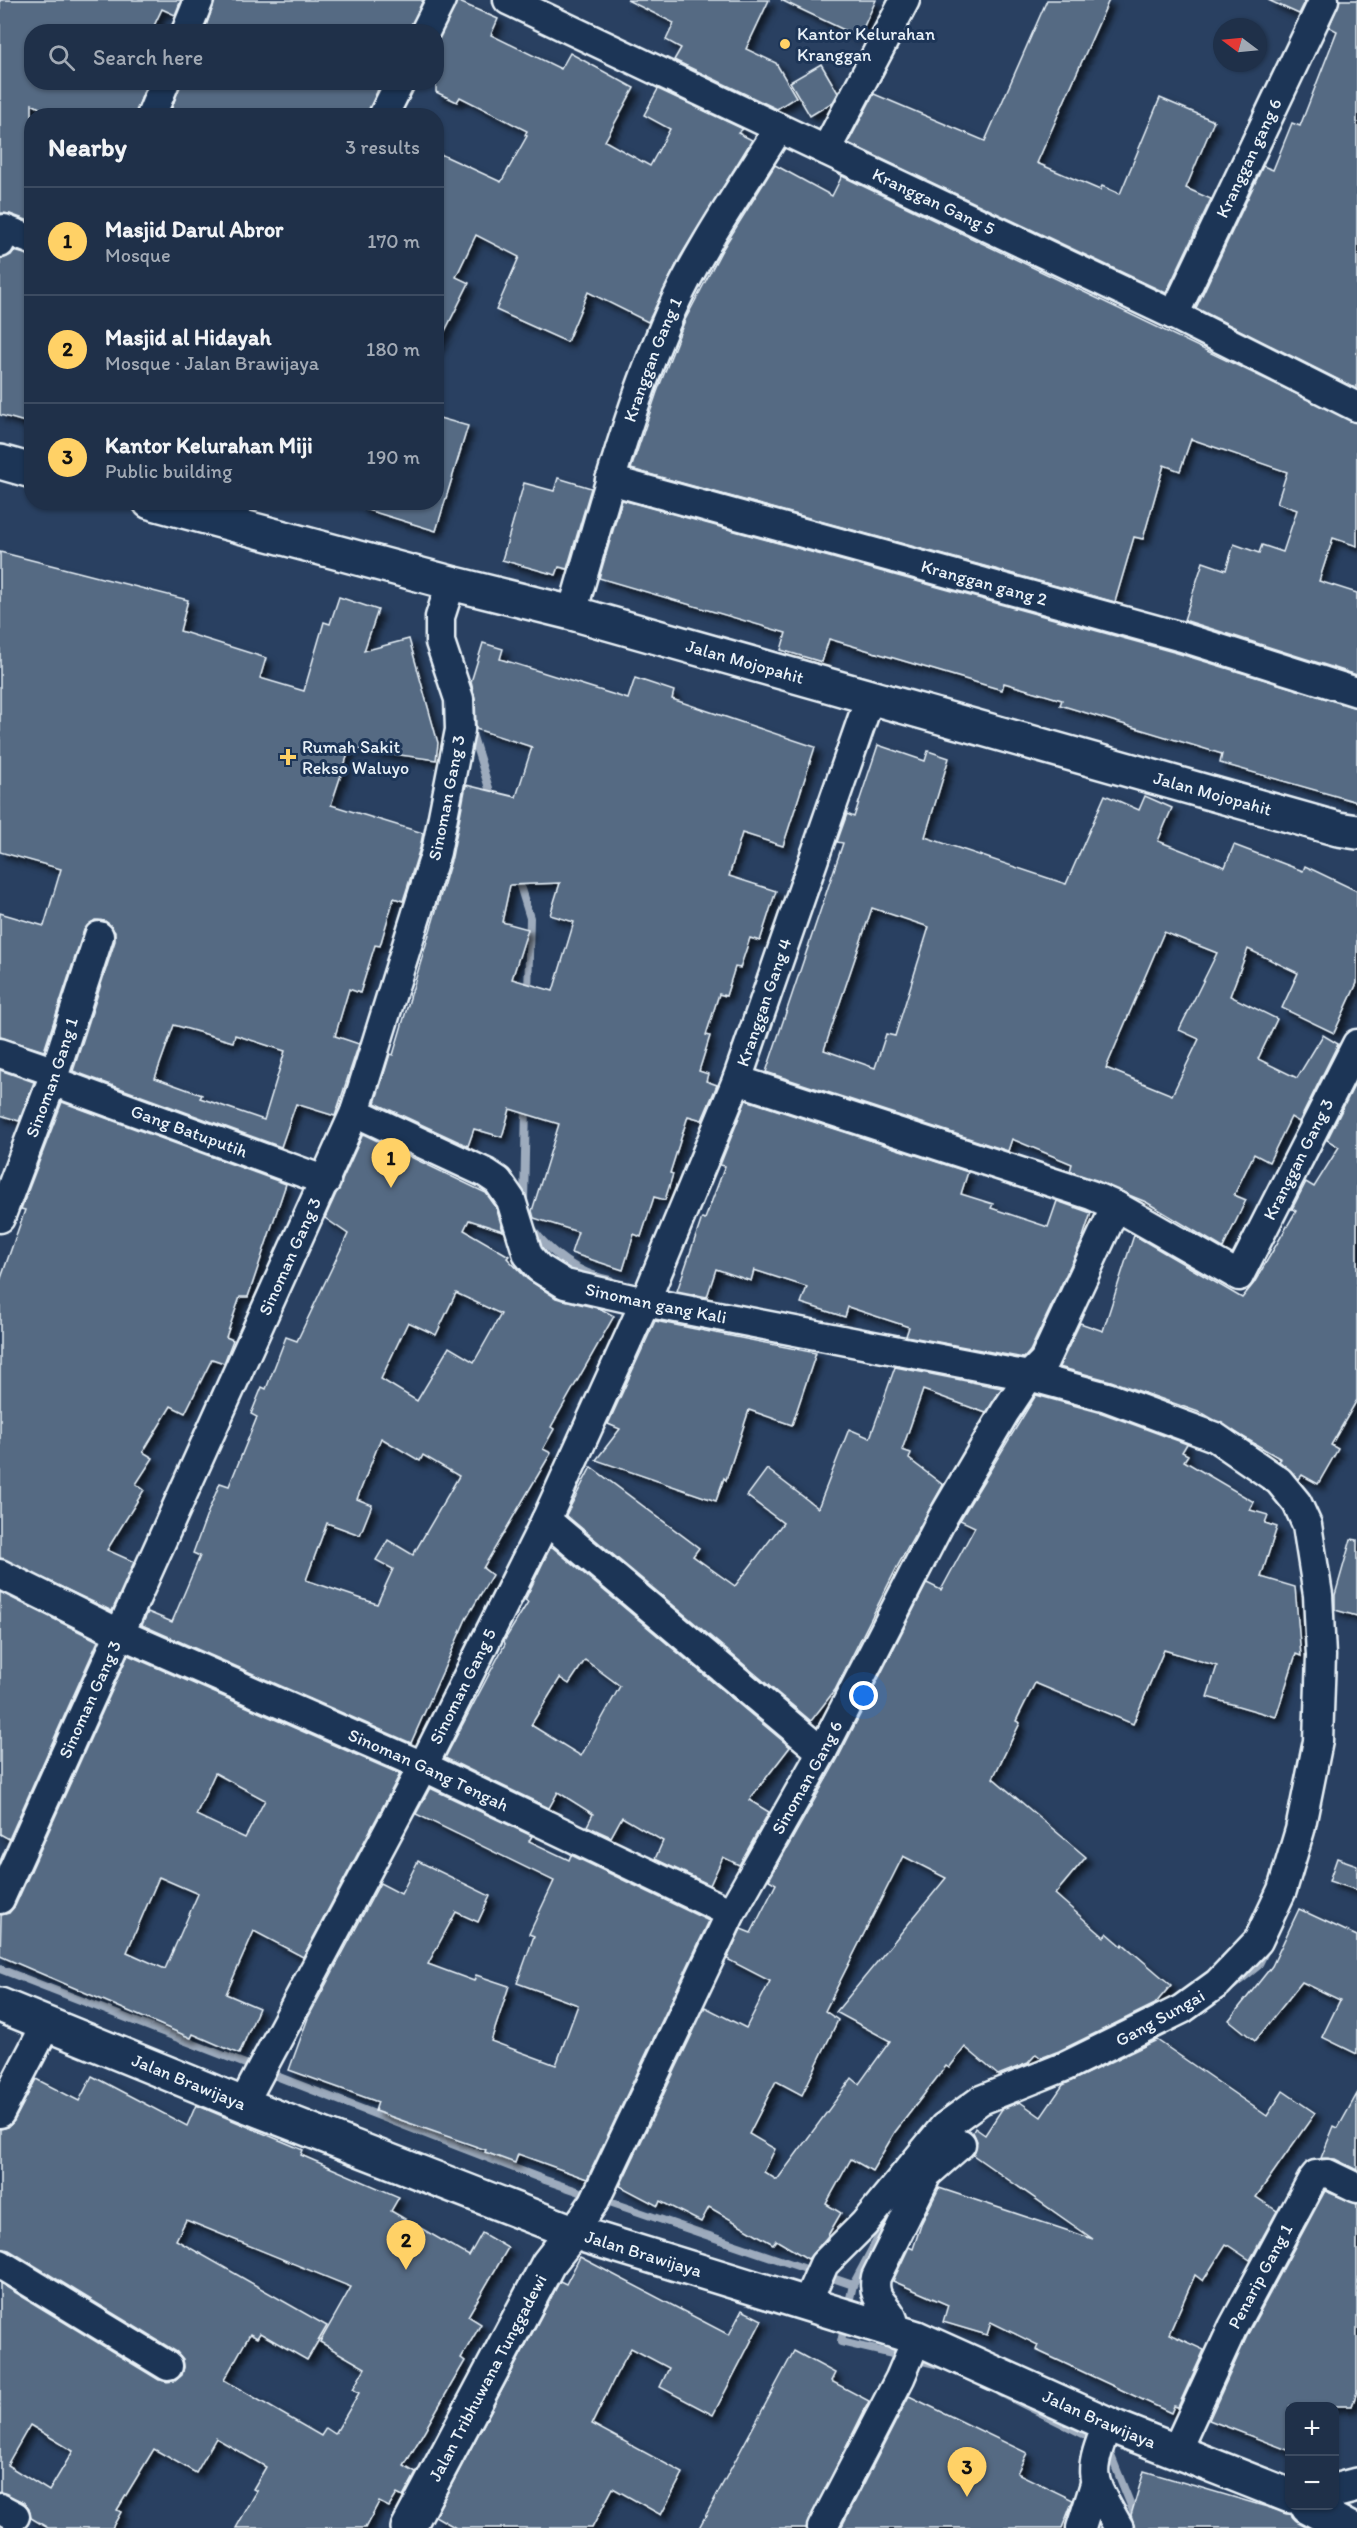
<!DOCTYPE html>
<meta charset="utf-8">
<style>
body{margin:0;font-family:Itim,sans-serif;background:#2c3c53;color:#f1f3f6}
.controls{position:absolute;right:18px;bottom:18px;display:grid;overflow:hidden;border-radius:12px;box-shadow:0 2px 4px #0004}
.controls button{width:54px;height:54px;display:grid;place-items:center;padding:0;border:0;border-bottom:2px solid #3c4b61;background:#1f3049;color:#f1f3f6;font:30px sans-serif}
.compass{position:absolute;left:1213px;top:18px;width:54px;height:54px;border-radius:50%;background:#1f3049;box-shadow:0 2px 4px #0004;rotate:286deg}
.you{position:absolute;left:864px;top:1696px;width:21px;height:21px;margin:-15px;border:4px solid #fff;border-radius:50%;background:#1a73e8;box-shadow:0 0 0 9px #1a73e833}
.badge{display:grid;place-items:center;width:39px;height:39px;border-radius:50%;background:#ffd166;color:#111;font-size:20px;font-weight:700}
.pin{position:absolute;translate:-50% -50px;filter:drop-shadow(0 2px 3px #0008)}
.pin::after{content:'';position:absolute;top:32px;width:21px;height:18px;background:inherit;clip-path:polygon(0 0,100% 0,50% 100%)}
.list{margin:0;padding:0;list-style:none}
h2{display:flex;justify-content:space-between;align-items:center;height:78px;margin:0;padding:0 24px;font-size:26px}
h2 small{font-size:20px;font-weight:400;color:#a1a9b4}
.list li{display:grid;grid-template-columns:39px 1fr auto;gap:18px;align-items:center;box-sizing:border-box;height:108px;padding:0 24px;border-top:2px solid #3c4b61}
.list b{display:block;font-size:22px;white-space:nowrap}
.list p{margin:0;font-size:20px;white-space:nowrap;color:#a1a9b4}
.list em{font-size:20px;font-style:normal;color:#a1a9b4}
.icon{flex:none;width:33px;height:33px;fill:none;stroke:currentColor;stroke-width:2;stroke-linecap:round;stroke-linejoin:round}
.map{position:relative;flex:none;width:1357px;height:2528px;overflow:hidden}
.search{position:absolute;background:#1f3049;box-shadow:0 2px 4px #0004;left:24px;top:24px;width:420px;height:66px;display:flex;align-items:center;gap:15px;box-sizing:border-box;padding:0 21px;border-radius:24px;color:#a1a9b4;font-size:22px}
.panel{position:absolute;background:#1f3049;box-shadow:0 2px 4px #0004;left:24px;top:108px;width:420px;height:402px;border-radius:24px}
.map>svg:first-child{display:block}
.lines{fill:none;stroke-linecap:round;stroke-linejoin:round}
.stream{stroke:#9dabbd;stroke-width:8}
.building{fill:#556a83;stroke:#e8f1f8;stroke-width:1.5;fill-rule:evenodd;filter:url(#shadow)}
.minor-casing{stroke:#e8f1f8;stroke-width:33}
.major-casing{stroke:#e8f1f8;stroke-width:38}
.minor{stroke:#1d3557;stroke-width:28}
.major{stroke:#1d3557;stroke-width:33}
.poi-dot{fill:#ffd166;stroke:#1d3557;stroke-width:2}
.labels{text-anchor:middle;stroke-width:6;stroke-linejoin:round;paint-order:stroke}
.poi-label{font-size:18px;fill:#e8f1f8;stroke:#1d3557;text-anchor:start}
.street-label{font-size:18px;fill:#e8f1f8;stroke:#1d3557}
</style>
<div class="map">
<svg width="1357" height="2528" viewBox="0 0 1357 2528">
<defs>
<filter id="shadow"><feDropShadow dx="5.5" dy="5.5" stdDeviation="3" flood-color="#0009"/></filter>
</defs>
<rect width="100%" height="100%" fill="#294061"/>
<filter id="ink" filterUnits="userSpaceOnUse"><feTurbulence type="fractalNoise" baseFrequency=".0167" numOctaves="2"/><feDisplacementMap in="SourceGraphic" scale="12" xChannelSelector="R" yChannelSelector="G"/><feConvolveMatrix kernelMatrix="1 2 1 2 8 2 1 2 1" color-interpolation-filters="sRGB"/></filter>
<g filter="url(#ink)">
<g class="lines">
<!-- stream -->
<g class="stream">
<path d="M470,727L493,801"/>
<path d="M517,876L530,918L528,993"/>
<path d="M524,1203L526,1105"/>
<path d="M531,1227C551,1254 576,1273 610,1280"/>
<path d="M0,1969L545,2180L853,2285"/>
<path d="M1233,1986L1258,1966L1267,1948"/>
<path d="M847,2311L853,2285L895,2206"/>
<path d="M845,2323L841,2342L944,2366"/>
<path d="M1001,2393L1097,2441"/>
<path d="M1108,2448L1140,2528"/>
</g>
</g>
<!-- building -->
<g class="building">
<path d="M0,0H181L175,15L162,9L151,32H32V82H147L135,116H55L32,104V222L10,214L0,213Z"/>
<path d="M215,0H423L409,32H204Z"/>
<path d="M627,0H769L746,49L776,63L796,97L777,109L674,60L681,48L666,40L674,23Z"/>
<path d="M781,0H876L859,37Z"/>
<path d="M1047,0H1109L1037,163L1100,190L1102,186L1120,194L1160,98L1214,121L1186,188L1211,199L1166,293L848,143L874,94L985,141Z"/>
<path d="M1268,0H1306L1299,14Z"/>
<path d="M1340,0H1357V389L1196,308L1263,166L1273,170L1292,123L1300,126L1337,31L1329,27Z"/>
<path d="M457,1L498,19L491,35L561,69L570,53L634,88L605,141L650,166L670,129L644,115L658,89L743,129L738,133L752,140L680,257L648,322L588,292L567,342L496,310L519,257L476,235L456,277L469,283L436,349V152L501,182L527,136L525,135L527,131L460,97L457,102L436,92V43Z"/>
<path d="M821,64L838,93L833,102L810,116L790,82Z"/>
<path d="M181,82H381L367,116H169Z"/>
<path d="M775,165L832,196L842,176L1357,423V546L1333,538L1319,581L1357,593V675L1184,620L1203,562L1226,570L1234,544L1259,553L1262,545L1283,552L1297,510L1277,503L1287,472L1191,439L1180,471L1164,465L1143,539L1134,537L1115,602L631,469L657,392L685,320L722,250Z"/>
<path d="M14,251L32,256V424L0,415V259L11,255Z"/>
<path d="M436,417L468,426L436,531L361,508V502H436Z"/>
<path d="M558,478L591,488L567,569L559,567L556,575L502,560L524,483L554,491Z"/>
<path d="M622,500L1177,653L1357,708V802L1220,763L1222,754L1060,705L1062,700L1004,683L1002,690L829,639L822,662L781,650L786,633L599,578Z"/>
<path d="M0,552L188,600L180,631L266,658L260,678L304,691L324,622L330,624L339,597L378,610L364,651L409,639L438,743L436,760L350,748L331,805L423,833L420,848L403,901L394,898L380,946L375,945L360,993L349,989L335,1036L359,1044L335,1116L296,1104L281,1147L73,1071L115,941V932L105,921L95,920L84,930L44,1051L0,1037V913L44,926L61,869L0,852ZM174,1025L233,1042L235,1035L285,1051L264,1120L200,1098L202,1095L155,1078Z"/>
<path d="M483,643L503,649L500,659L628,699L635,678L674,691L672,699L815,747L783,846L742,833L729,876L776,891L760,941L750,938L740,968L735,967L726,996L719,994L706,1035L710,1036L699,1071L708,1074L706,1081L717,1085L702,1120L688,1116L670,1173L673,1174L665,1200L654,1197L641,1237L634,1234L623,1270L571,1253L578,1232L534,1218L532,1211L559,1124L510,1109L502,1137L474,1129L468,1146L375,1103L390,1054L393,1055L452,857L466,785L516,797L532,747L476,729L475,698L471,682ZM560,883L550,915L574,922L553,991L512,979L528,929L502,922L510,885Z"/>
<path d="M878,745L925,761L928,751L949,758L925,837L1066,884L1105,795L1139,810L1145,796L1172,808L1158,841L1225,867L1234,845L1303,871L1305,866L1357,891V983L1334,1033L1282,1008L1298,973L1248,949L1230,996L1277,1019L1258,1059L1297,1078L1323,1035L1338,1044L1299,1122L1291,1117L1269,1162L1254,1154L1234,1195L1246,1200L1223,1248L1146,1202L1070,1171L1072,1164L1012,1139L1008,1151L766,1072L843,843L837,842L847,814L854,817ZM872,908L929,927L895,1036L886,1034L875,1068L824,1050ZM1164,932L1217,953L1179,1030L1199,1039L1172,1095L1106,1068Z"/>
<path d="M0,1070L34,1082L19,1121L0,1115Z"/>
<path d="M1357,1080V1400L1331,1445L1338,1449L1318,1484L1302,1475L1299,1479L1279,1461L1281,1459L1204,1414L1111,1381L1059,1367L1080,1323L1103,1331L1134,1235L1242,1298L1254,1283L1296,1211L1292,1209L1306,1182L1314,1187L1339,1147L1327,1140Z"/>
<path d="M746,1100L968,1172L961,1194L993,1204L991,1208L1048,1227L1057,1201L1091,1213L1081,1243L1030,1351L1024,1358L906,1336L909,1327L848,1307L845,1317L801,1303L807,1287L754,1270L751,1281L716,1269L707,1297L677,1291L702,1218L705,1219L725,1166L720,1165Z"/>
<path d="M62,1102L286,1184L248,1297H240L226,1337L233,1340L224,1363L212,1359L185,1413L171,1406L143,1452L153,1458L136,1484L144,1490L107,1550L134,1562L112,1611L0,1558V1281L25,1210L21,1209Z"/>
<path d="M363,1134L486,1193L496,1207L503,1231L469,1220L464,1230L509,1256L507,1258L527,1279L556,1298L601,1309L614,1316L551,1427L554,1429L543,1449L551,1453L483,1568L492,1575L466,1619L411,1743L142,1625L148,1612L172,1622L200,1556L193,1553L208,1512L220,1483L229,1486L257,1417L251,1414L262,1387L266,1389L286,1337L297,1341L348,1234L325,1218ZM456,1293L501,1314L474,1362L449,1347L417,1401L381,1379L408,1322L436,1335ZM381,1438L420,1461L423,1455L459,1476L413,1555L388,1540L376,1560L393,1569L377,1604L306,1580L327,1523L360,1535L372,1505L357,1499Z"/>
<path d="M655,1321L816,1353L792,1425L749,1410L726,1480L724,1478L716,1501L596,1460L620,1429L608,1424Z"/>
<path d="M895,1367L1002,1388L986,1413L923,1390L902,1450L911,1453L909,1459L943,1485L897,1567L835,1690L811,1721L566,1515L591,1467L699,1548L693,1556L735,1586L783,1523L747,1496L767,1469L818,1508L849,1429L870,1438Z"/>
<path d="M1036,1395L1102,1413L1187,1444L1182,1452L1188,1455L1184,1461L1254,1502L1250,1510L1268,1515L1265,1523L1277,1527L1261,1577L1295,1587L1301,1656L1296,1654L1276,1717L1207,1697L1217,1666L1164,1650L1133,1724L1035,1683L1016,1721L1020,1723L993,1778L1086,1857L1055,1894L1104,1937L1107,1933L1122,1946L1123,1944L1171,1985L1155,2004L1059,2051L1041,2058L1036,2054L1028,2063L998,2075L965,2047L949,2068L946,2066L895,2132L872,2171L851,2159L826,2204L841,2213L827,2237L808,2259L776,2240L773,2244L709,2207L701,2222L660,2201L658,2206L620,2186L705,2007L746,2028L770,1981L727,1959L741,1929L751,1933L776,1884L769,1880L837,1760L927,1583L941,1590L975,1527L960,1520ZM903,1856L946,1878L836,2012L890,2041L859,2084L852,2078L777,2180L764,2172L775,2149L749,2134L776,2081L802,2095L838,2020L825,2011Z"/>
<path d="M1351,1539L1357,1540V1616L1335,1610V1595Z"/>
<path d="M551,1546L790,1747L749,1800L769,1812L739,1865L723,1857L710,1885L655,1859L663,1841L622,1817L611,1837L587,1826L593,1814L558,1792L549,1808L445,1758L505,1644L504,1641L528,1602L525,1600ZM585,1660L620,1686L581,1756L531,1725L560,1678L569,1684Z"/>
<path d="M0,1592L98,1641L9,1839L0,1834Z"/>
<path d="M128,1655L400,1774L303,1957L254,1931L226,1994L259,2008L239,2054L193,2034L191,2038L0,1956L1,1915L9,1913L15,1906ZM215,1773L265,1800L245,1838L196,1815ZM159,1877L198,1894L165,1969L127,1952Z"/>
<path d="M430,1788L532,1836L529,1841L569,1860L571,1855L709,1921L587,2179L518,2154L515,2163L485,2152L486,2150L375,2111L378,2102L289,2070L308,2018L380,1883L401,1894L418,1861L490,1896L478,1922L456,1912L428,1964L474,1981L476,1975L509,1986L491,2041L556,2065L578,2005L517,1983L534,1936L529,1934L554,1881L416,1814Z"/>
<path d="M1337,1858L1357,1865V1890L1329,1881Z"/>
<path d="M1299,1909L1357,1936V2054L1322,2037L1340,2000L1302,1982L1255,2041L1229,2020L1272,1966Z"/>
<path d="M1157,2040L1267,2116L1283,2091L1315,2113L1256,2197L1277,2211L1250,2260L1226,2244L1203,2281L1195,2275L1169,2334L1204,2350L1178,2407L1174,2406L1171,2413L1036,2350L1038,2345L991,2322L987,2335L943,2322L948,2305L893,2281L909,2247L913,2249L922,2222L939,2188L1093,2239L973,2155L977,2141L973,2132L975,2128L985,2135L1002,2109L1020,2102L1041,2117L1063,2085Z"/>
<path d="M92,2076L187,2126L196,2105L303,2150L301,2155L399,2197L391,2211L469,2256L482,2233L508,2248L468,2316L481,2324L461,2358L465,2361L404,2466L416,2473L403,2497L397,2494L389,2507L379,2502L365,2528H236L257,2491L253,2489L266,2467L216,2438L196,2473L154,2449L117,2510L121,2512L112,2528H48L31,2518L29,2508L23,2502L0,2492V2283L159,2380L175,2381L182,2375L184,2367L183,2359L177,2352L9,2250L0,2248V2129L8,2127L14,2121L36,2079L79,2101ZM186,2220L351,2287L320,2342L365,2368L353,2389L359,2393L335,2434L326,2428L321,2436L224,2380L250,2334L257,2338L260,2333L307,2360L327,2326L176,2240ZM30,2425L73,2451L49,2491L7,2465Z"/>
<path d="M1357,2094V2170L1335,2159L1321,2158L1334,2126L1338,2128Z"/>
<path d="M1325,2191L1357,2204V2392L1352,2406H1290V2451L1209,2420L1248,2334Z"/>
<path d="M580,2257L729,2335L742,2310L762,2320L713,2415L660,2387L669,2368L631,2348L617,2373L592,2424L683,2473L661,2515L613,2488L592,2528H456L435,2516L560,2281L566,2284Z"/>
<path d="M794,2351L835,2373L831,2381L869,2401L806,2528H699Z"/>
<path d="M909,2396L1027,2453L1017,2473L1073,2500L1062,2528H841Z"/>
<path d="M1144,2471L1291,2514L1308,2528H1135L1131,2515Z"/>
</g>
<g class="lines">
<!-- minor casing -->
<g class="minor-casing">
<g id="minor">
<path id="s1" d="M508,0L1174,315L1357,407"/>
<path d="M186,32L199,0"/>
<path d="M425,32L441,0"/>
<path d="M151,116L165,82"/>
<path d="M383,116L400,82"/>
<path d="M826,150L905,0"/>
<path d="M0,243L4,229L32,240"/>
<path id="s2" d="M1174,315L1324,0"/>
<path id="s3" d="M610,480L1182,637L1357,692"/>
<path id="s4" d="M572,613C601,513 628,409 670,313C699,248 742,188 779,128"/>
<path d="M0,1053L55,1072"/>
<path id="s5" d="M737,1080L1091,1195L1116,1206L1239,1276L1357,1044"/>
<path id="s6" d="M52,1081L326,1181"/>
<path id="s7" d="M355,1112L486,1173L498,1181L511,1200L528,1255L539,1268L565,1284L645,1302L1029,1376L1107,1397L1215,1437L1279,1481L1297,1503L1307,1525L1318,1595L1321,1656L1318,1741L1300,1830L1282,1890L1258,1941L1218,1983L1182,2009L1066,2066L981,2100L944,2127L864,2224L824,2264L806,2305"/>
<path id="s8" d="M0,1218L52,1081L99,936"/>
<path d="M546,1520L822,1752"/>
<path id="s9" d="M0,1574L121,1634L423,1766L731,1913"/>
<path id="s10" d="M0,1899L355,1112L436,852L460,730L459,699L440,642V617L451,583"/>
<path id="s11" d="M243,2104L423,1766L546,1520L645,1302L737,1080L870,697"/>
<path d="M0,2113L47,2023"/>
<path id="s12" d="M573,2232L594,2202L731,1913L822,1752L943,1517L1005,1412L1029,1376L1044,1361L1116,1206"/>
<path d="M0,2264L168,2366"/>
<path d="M894,2331C897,2306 870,2306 876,2277L927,2174L961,2144"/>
<path d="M1108,2423C1085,2479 1092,2478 1119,2528"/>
<path id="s13" d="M1176,2451L1233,2327L1312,2180L1316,2175L1328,2174L1357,2188"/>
<path d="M0,2508L15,2516"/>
<path d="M822,2528L900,2378L917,2338"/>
<path d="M1081,2528L1095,2484"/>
</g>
</g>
<!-- major casing -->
<g class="major-casing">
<g id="major">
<path d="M0,462L32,471"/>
<path id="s14" d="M150,502L451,583L572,613L1338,829L1357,832"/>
<path id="s15" d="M0,2005L243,2104L573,2232L917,2338L1117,2428L1290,2496"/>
<path d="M1334,2491L1357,2485"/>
<path d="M1307,2506L1348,2528"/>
<path id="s16" d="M408,2528L548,2264L573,2232"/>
</g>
</g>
<!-- minor -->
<use href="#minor" class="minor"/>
<!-- major -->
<use href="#major" class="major"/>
</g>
</g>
<!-- markers -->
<g class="poi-dot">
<circle cx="785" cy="44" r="6"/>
<path d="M285 748h6v6h6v6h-6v6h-6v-6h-6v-6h6z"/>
</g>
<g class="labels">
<!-- poi labels -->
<g class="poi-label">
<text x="797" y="40">Kantor Kelurahan<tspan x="797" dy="21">Kranggan</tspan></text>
<text x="302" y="753">Rumah Sakit<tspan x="302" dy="21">Rekso Waluyo</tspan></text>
</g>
<!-- street labels -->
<g class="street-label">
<text dy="6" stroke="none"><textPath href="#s2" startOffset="174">Kranggan gang 6</textPath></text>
<text dy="6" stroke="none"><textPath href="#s1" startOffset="471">Kranggan Gang 5</textPath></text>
<text dy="6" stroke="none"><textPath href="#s4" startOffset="266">Kranggan Gang 1</textPath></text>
<text dy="6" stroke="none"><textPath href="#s3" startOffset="388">Kranggan gang 2</textPath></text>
<text dy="6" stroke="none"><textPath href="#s14" startOffset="616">Jalan Mojopahit</textPath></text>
<text dy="6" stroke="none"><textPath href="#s14" startOffset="1102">Jalan Mojopahit</textPath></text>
<text dy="6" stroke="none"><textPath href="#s10" startOffset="1191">Sinoman Gang 3</textPath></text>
<text dy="6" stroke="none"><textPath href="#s11" startOffset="1220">Kranggan Gang 4</textPath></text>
<text dy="6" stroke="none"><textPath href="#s8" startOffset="150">Sinoman Gang 1</textPath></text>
<text dy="6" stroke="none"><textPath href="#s6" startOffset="146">Gang Batuputih</textPath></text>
<text dy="6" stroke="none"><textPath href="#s5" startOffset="672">Kranggan Gang 3</textPath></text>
<text dy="6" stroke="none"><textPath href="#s10" startOffset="705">Sinoman Gang 3</textPath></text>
<text dy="6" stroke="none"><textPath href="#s7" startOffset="380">Sinoman gang Kali</textPath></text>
<text dy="6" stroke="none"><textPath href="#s11" startOffset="472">Sinoman Gang 5</textPath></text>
<text dy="6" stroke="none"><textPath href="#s10" startOffset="219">Sinoman Gang 3</textPath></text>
<text dy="6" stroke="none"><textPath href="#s9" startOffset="471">Sinoman Gang Tengah</textPath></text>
<text dy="6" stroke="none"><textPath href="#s12" startOffset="512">Sinoman Gang 6</textPath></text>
<text transform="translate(1160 2018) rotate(-29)" y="6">Gang Sungai</text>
<text dy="6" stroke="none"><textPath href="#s15" startOffset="204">Jalan Brawijaya</textPath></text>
<text dy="6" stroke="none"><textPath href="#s15" startOffset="690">Jalan Brawijaya</textPath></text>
<text dy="6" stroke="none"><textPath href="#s13" startOffset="194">Penarip Gang 1</textPath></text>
<text dy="6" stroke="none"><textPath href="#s16" startOffset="170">Jalan Tribhuwana Tunggadewi</textPath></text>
<text dy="6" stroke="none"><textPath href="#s15" startOffset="1176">Jalan Brawijaya</textPath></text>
</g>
</g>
</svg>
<div class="controls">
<button>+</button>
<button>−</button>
</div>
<svg class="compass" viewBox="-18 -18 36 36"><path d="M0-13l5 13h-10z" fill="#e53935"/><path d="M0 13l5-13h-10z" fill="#a1a9b4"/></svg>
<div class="you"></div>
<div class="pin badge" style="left:391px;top:1188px">1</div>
<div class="pin badge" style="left:406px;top:2270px">2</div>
<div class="pin badge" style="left:967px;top:2497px">3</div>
<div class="search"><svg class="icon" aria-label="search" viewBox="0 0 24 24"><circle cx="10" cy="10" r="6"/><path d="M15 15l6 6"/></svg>Search here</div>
<section class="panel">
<h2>Nearby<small>3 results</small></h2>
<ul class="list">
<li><span class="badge">1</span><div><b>Masjid Darul Abror</b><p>Mosque</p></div><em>170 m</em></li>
<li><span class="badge">2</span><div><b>Masjid al Hidayah</b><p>Mosque · Jalan Brawijaya</p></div><em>180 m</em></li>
<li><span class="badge">3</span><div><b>Kantor Kelurahan Miji</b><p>Public building</p></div><em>190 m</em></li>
</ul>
</section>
</div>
